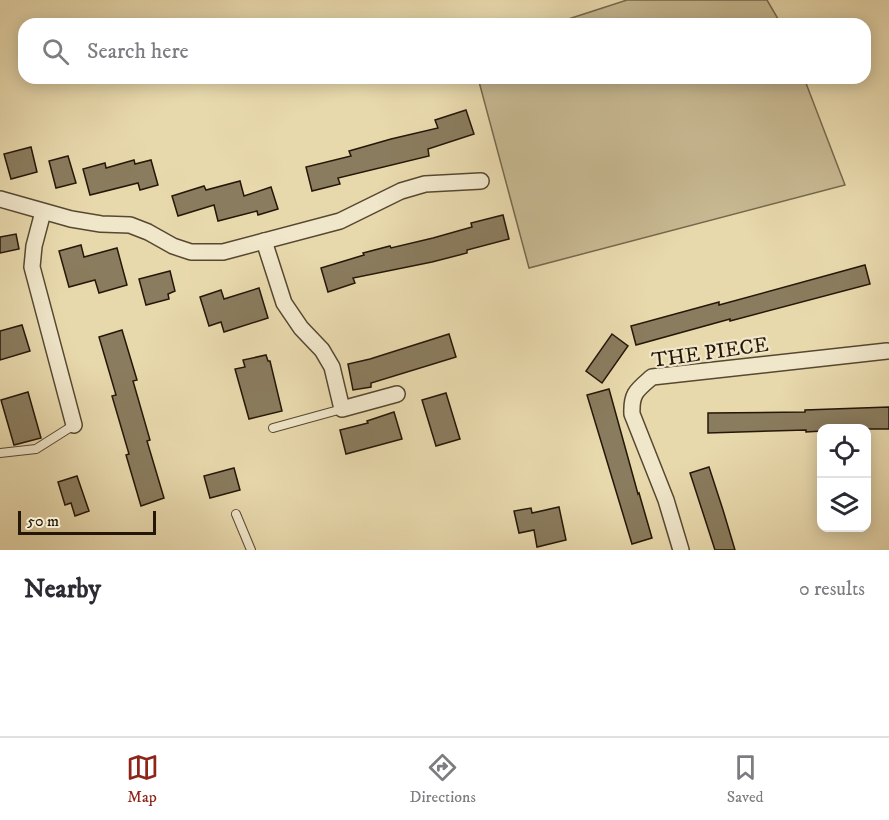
<!DOCTYPE html>
<style>
body{margin:0;font-family:"IM FELL DW Pica",serif;background:#f2f2f3;color:#2b2b33}
.controls{position:absolute;right:18px;bottom:18px;display:grid;overflow:hidden;border-radius:12px;box-shadow:0 3px 15px #0003}
.controls button{width:54px;height:54px;display:grid;place-items:center;padding:0;border:0;border-bottom:2px solid #e1e1e2;background:#fff;color:#2b2b33;font:30px sans-serif}
.scale{position:absolute;left:18px;bottom:15px;width:138px;box-sizing:border-box;padding-left:6px;border:3px solid #251708;border-top:0;font-size:16px;line-height:21px;white-space:nowrap;color:#251708;-webkit-text-stroke:4px #f0e6ca;paint-order:stroke}
.list{margin:0;padding:0;list-style:none}
h2{display:flex;justify-content:space-between;align-items:center;height:78px;margin:0;padding:0 24px;font-size:26px}
h2 small{font-size:20px;font-weight:400;color:#7c7c81}
.icon{flex:none;width:33px;height:33px;fill:none;stroke:currentColor;stroke-width:2;stroke-linecap:round;stroke-linejoin:round}
.map{position:relative;flex:none;width:889px;height:550px;overflow:hidden}
.search{position:absolute;background:#fff;box-shadow:0 3px 15px #0003;left:18px;right:18px;top:18px;height:66px;display:flex;align-items:center;gap:15px;box-sizing:border-box;padding:0 21px;border-radius:18px;color:#7c7c81;font-size:22px}
.sheet{height:186px;background:#fff}
nav{display:flex;justify-content:space-around;align-items:center;box-sizing:border-box;height:84px;border-top:2px solid #e1e1e2;background:#fff;font-size:16px;color:#7c7c81}
nav a{display:grid;justify-items:center;gap:3px}
nav .on{color:#8f2418}
.map>svg:first-child{display:block}
.green{fill:#c7b891;stroke:#76684c;stroke-width:1.5}
.building{fill:#8a7c5e;stroke:#251708;stroke-width:1.5}
.lines{fill:none;stroke-linecap:round;stroke-linejoin:round}
.lane-casing{stroke:#564831;stroke-width:10}
.street-casing{stroke:#564831;stroke-width:18}
.lane{stroke:#f0e6ca;stroke-width:8}
.street{stroke:#f0e6ca;stroke-width:15}
.labels{text-anchor:middle;stroke-width:4.5;stroke-linejoin:round;paint-order:stroke}
.street-label{font-size:21px;fill:#251708;stroke:#f0e6ca}
</style>
<div class="map">
<svg width="889" height="550" viewBox="0 0 889 550">
<rect width="100%" height="100%" fill="#e8d9ad"/>
<filter id="stains"><feTurbulence type="fractalNoise" baseFrequency=".00333" numOctaves="4"/><feColorMatrix values="0 0 0 0 .2 0 0 0 0 .09 0 0 0 0 .02 0 0 0 .5 -.17"/></filter>
<radialGradient id="worn" r=".72"><stop offset=".6" stop-color="#630" stop-opacity="0"/><stop offset="1" stop-color="#630" stop-opacity=".3"/></radialGradient>
<!-- green -->
<g class="green">
<path d="M627,0H767L781,24H553Z"/>
<path d="M478,78H804L845,185L529,268Z"/>
</g>
<!-- building -->
<g class="building">
<path d="M466,110L474,134L428,149L429,156L338,178L340,184L312,191L306,167L351,156L349,151L391,139L438,128L435,120Z"/>
<path d="M31,147L37,172L11,179L4,154Z"/>
<path d="M68,156L76,183L56,188L49,161Z"/>
<path d="M134,160L135,164L151,160L158,185L140,190L138,183L90,195L83,169L105,163L106,168Z"/>
<path d="M240,181L244,196L271,187L278,209L258,215L257,211L218,221L214,205L178,216L172,196L204,186L206,190Z"/>
<path d="M503,215L509,239L467,250V253L432,262L353,278L355,283L328,292L321,268L364,255L363,253L390,246L391,248L433,238L472,227L471,223Z"/>
<path d="M16,234L19,249L0,253V237Z"/>
<path d="M81,245L84,257L117,248L127,285L99,293L95,280L69,287L59,251Z"/>
<path d="M865,265L870,284L730,321V319L636,345L631,326L719,302V305Z"/>
<path d="M170,271L175,291L168,294L169,299L146,305L139,279Z"/>
<path d="M259,288L268,318L224,332L221,322L209,326L200,297L221,290L224,299Z"/>
<path d="M22,325L30,351L0,360V331Z"/>
<path d="M122,330L137,380L133,381L150,440L147,441L164,498L141,506L126,455L129,454L112,396L116,395L99,337Z"/>
<path d="M449,334L456,357L371,383V387L353,390L348,364L370,359Z"/>
<path d="M612,334L628,346L602,383L586,371Z"/>
<path d="M266,355L268,361H270L282,411L249,419L235,369L245,367L243,360Z"/>
<path d="M609,389L638,494L639,493L652,538L632,544L587,395Z"/>
<path d="M28,392L41,438L14,445L1,400Z"/>
<path d="M446,393L460,439L436,446L422,400Z"/>
<path d="M889,407V429H822V431L806,432V430L708,433V413L805,412V410Z"/>
<path d="M394,412L402,439L346,454L340,430L368,423L367,421Z"/>
<path d="M709,467L723,510L735,550H715L690,473Z"/>
<path d="M234,468L240,490L210,498L204,476Z"/>
<path d="M77,476L89,511L75,516L71,503L65,505L58,482Z"/>
<path d="M559,507L566,540L537,547L534,530L519,533L514,511L531,508L532,513Z"/>
</g>
<g class="lines">
<!-- lane casing -->
<g class="lane-casing">
<g id="lane">
<path d="M273,428L342,409"/>
<path d="M0,453L36,449L74,425"/>
<path d="M236,514L251,550"/>
</g>
</g>
<!-- street casing -->
<g class="street-casing">
<g id="street">
<path d="M0,199L71,219L101,224L130,225L148,232L173,246L191,252H223L340,221L401,191L425,184L481,181"/>
<path d="M43,212L34,246L32,267L74,425"/>
<path d="M264,241L284,303L301,328L322,350L332,367L342,409L397,394"/>
<path d="M681,550L666,500L632,414C631,393 637,390 652,377L887,351"/>
</g>
</g>
<!-- lane -->
<use href="#lane" class="lane"/>
<!-- street -->
<use href="#street" class="street"/>
</g>
<g class="labels">
<!-- street labels -->
<g class="street-label">
<text transform="translate(710 352) rotate(-8)" y="7">THE PIECE</text>
</g>
</g>
<rect width="100%" height="100%" filter="url(#stains)"/>
<rect width="100%" height="100%" fill="url(#worn)"/>
</svg>
<div class="controls">
<button><svg class="icon" aria-label="locate" viewBox="0 0 24 24"><circle cx="12" cy="12" r="6"/><path d="M12 2v4M12 18v4M2 12h4M18 12h4"/></svg></button>
<button><svg class="icon" aria-label="layers" viewBox="0 0 24 24"><path d="M12 4l9 5-9 5-9-5zM3 14l9 5 9-5"/></svg></button>
</div>
<div class="scale">50 m</div>
<div class="search"><svg class="icon" aria-label="search" viewBox="0 0 24 24"><circle cx="10" cy="10" r="6"/><path d="M15 15l6 6"/></svg>Search here</div>
</div>
<section class="sheet">
<h2>Nearby<small>0 results</small></h2>
<ul class="list">
</ul>
</section>
<nav>
<a class="on"><svg class="icon" aria-label="map" viewBox="0 0 24 24"><path d="M3 6l6-2 6 2 6-2v14l-6 2-6-2-6 2zM9 4v14M15 6v14"/></svg>Map</a>
<a><svg class="icon" aria-label="directions" viewBox="0 0 24 24"><path d="M12 3l9 9-9 9-9-9zM9 14v-3h6M13 9l2 2-2 2"/></svg>Directions</a>
<a><svg class="icon" aria-label="saved" viewBox="0 0 24 24"><path d="M7 4h10v16l-5-4-5 4z"/></svg>Saved</a>
</nav>
